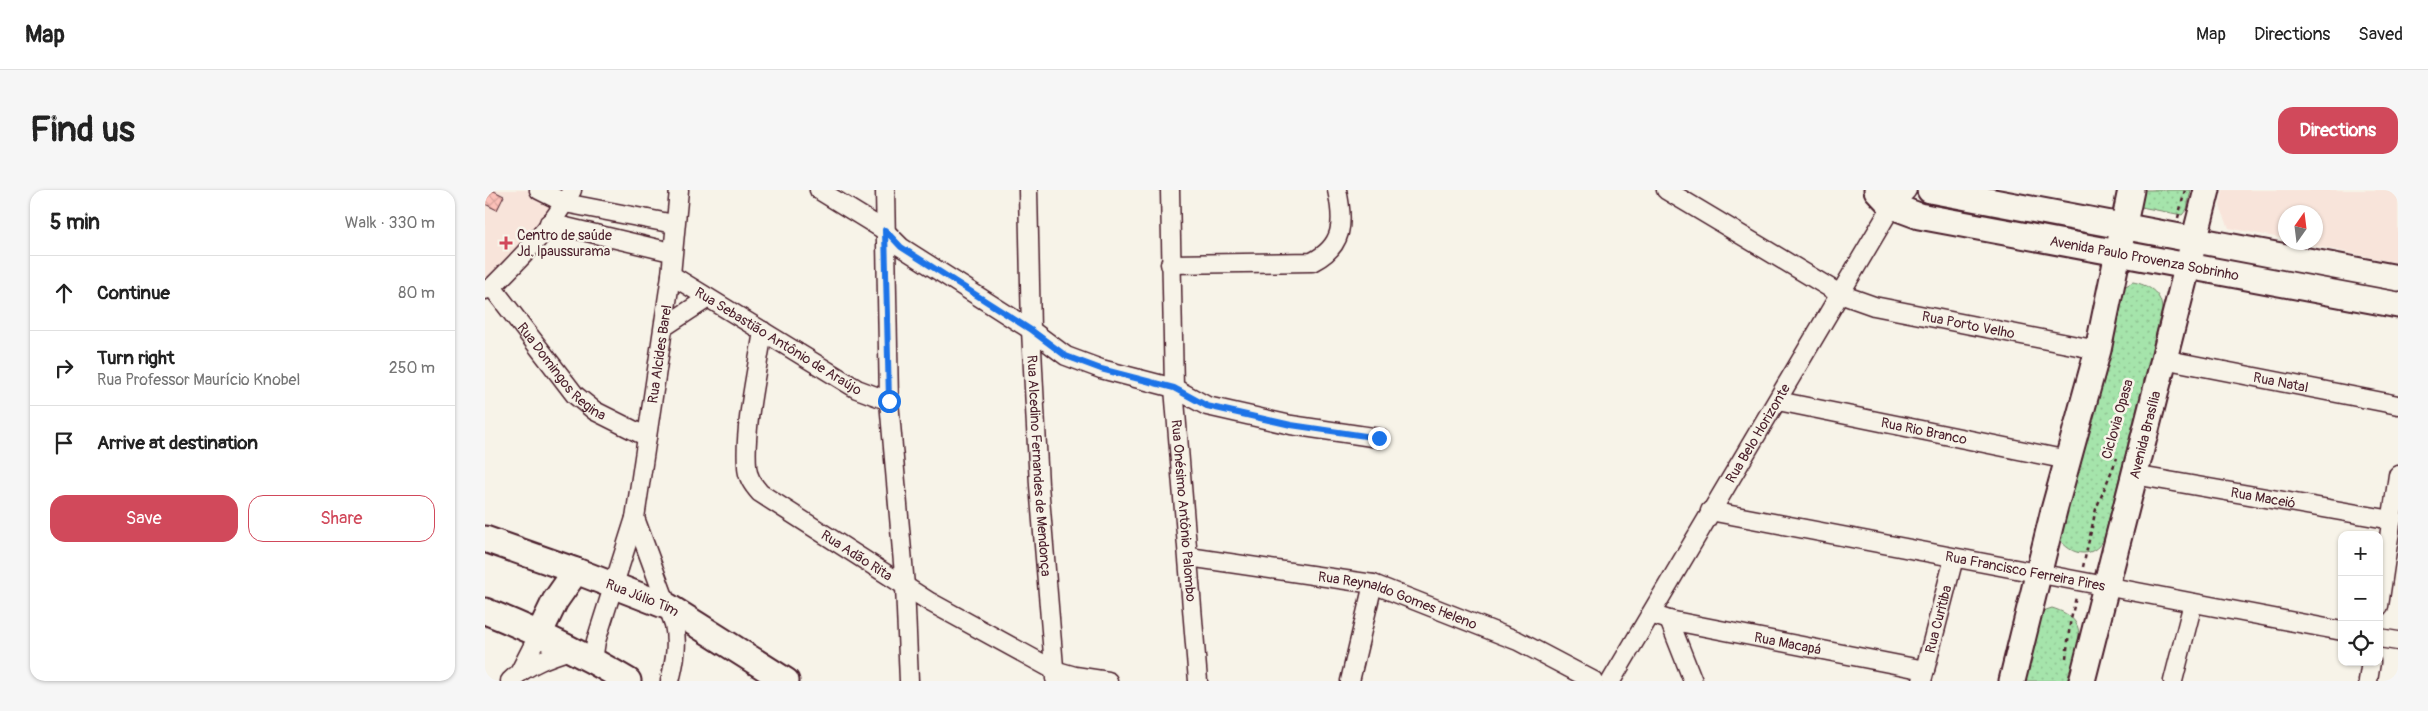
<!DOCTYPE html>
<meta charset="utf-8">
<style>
body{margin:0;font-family:Pangolin,sans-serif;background:#f6f6f6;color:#222}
.controls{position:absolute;right:15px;bottom:15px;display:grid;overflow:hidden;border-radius:10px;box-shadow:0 1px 4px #0004}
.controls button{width:45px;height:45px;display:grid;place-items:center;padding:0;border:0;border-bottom:1px solid #e0e0e0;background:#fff;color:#222;font:25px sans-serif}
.compass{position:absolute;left:1793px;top:15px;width:45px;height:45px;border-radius:50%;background:#fff;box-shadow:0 1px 4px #0004;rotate:14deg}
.stop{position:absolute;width:15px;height:15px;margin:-11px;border:4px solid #1a73e8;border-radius:50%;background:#fff}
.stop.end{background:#1a73e8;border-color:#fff;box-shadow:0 1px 5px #0008}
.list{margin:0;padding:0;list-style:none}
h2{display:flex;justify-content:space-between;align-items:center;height:65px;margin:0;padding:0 20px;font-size:21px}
h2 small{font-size:16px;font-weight:400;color:#767676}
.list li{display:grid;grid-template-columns:32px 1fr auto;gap:15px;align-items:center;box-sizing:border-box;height:75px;padding:0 20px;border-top:1px solid #e0e0e0}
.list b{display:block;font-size:19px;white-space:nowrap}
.list p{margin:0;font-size:16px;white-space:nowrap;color:#767676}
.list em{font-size:16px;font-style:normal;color:#767676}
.actions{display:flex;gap:10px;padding:15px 20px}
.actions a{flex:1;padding:11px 0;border:1px solid #d1495b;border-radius:15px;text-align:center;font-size:18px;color:#d1495b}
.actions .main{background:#d1495b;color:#fff}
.icon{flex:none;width:28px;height:28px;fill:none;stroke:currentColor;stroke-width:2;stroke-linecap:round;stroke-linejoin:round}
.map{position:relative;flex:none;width:1913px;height:491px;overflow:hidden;border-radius:15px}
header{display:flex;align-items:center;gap:30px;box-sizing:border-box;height:70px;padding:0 25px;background:#fff;border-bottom:1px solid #e0e0e0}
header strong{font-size:24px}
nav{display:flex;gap:28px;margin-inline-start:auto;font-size:18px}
.intro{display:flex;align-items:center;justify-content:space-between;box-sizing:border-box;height:120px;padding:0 30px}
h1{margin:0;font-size:35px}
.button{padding:12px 22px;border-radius:15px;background:#d1495b;color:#fff;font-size:18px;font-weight:700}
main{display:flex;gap:30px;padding:0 30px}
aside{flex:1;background:#fff;border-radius:15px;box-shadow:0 1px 4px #0004}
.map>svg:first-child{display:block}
.built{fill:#f8e4da}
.grass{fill:url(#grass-dots);stroke:#78826b}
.building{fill:url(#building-cross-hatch);stroke:#4a1f2b}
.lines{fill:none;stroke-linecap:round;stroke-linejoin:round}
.street-casing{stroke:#4a1f2b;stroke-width:21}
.secondary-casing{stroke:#4a1f2b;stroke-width:29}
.path{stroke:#4a1f2b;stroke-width:2.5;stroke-dasharray:4 4;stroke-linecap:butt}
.street{stroke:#f7f3e8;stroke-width:18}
.secondary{stroke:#f7f3e8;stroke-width:25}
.route{stroke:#1a73e8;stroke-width:6}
.poi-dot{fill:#d1495b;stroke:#f7f3e8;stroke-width:2}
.labels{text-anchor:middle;stroke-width:5;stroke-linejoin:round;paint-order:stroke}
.poi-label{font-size:14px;fill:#4a1f2b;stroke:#f7f3e8;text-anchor:start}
.street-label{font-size:14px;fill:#4a1f2b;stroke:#f7f3e8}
</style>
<header>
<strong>Map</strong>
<nav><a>Map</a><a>Directions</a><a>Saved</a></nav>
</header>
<div class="intro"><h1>Find us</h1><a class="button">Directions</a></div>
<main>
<aside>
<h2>5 min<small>Walk · 330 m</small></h2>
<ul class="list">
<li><svg class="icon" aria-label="ahead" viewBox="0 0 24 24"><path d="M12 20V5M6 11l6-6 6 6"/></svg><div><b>Continue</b></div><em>80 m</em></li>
<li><svg class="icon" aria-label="right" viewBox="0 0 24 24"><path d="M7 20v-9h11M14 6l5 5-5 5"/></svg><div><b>Turn right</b><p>Rua Professor Maurício Knobel</p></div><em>250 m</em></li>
<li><svg class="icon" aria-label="arrive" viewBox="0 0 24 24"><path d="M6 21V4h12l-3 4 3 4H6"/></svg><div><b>Arrive at destination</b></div></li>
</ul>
<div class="actions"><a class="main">Save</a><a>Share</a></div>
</aside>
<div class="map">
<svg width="1913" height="491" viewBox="0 0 1913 491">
<defs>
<pattern id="grass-dots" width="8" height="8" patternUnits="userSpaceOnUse" patternTransform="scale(1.25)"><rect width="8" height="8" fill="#a5e4ab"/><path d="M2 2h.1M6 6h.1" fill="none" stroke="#90c393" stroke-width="1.8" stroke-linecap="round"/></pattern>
<pattern id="building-cross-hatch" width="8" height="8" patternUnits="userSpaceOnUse" patternTransform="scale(1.25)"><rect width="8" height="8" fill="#fcc0b8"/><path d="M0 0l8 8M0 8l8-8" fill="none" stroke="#daa59e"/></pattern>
</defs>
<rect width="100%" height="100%" fill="#f7f3e8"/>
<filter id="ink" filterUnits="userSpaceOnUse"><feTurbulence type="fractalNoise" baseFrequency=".02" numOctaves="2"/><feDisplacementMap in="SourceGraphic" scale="10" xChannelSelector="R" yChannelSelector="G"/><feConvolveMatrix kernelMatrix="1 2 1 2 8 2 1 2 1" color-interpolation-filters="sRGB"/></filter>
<g filter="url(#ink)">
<!-- built -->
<g class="built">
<path d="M0,0H48L76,14L0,95Z"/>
<path d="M1738,0H1913V73L1816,53L1830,52V22H1800V49L1744,38L1735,16Z"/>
</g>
<!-- grass -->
<g class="grass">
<path d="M1649,0H1706L1702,19L1697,25L1656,17L1649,10Z"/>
<path d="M1648,92C1663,95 1676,102 1677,119L1619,348C1608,372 1581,365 1571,343L1637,98Z"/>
<path d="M1567,418C1610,431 1591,458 1582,491H1533L1555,422Z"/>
</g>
<!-- building -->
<path class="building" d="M0,0H7L19,6L12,20L0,14Z"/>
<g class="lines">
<!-- street casing -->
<g class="street-casing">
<g id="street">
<path d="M54,0L80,13L189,34"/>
<path d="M334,0L399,40L416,57L546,140L581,166L616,179L689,198L722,216L806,235L894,248"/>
<path d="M400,0L404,211L420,396L424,491"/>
<path id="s1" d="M543,0L546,140L554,295L570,489"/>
<path id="s2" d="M685,0L689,198L713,491"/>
<path id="s3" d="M1181,0L1355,104L1389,116L1613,160"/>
<path d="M64,33L186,62"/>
<path d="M685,74L827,72C859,56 859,32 852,0"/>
<path id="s4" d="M186,85L372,199L404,211"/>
<path id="s5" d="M7,97L90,205L110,221L162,247"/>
<path d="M0,100L7,97C36,68 67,37 87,0"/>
<path d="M179,137L223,108"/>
<path id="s6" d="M278,141C272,181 259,237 262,276C262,287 268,295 275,303L445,412L569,480L590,486L623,491"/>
<path id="s7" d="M1678,169L1913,215"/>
<path id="s8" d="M1293,211L1583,270"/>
<path id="s9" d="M1649,285L1907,330"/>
<path id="s10" d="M1225,321L1857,441"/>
<path d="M150,328L189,434C193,454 190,471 185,491"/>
<path id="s11" d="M704,367L888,394L1033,451L1109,491"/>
<path d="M1894,416L1913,285"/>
<path id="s12" d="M1166,424L1184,430L1440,480"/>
<path d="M1184,430L1208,491"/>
<path d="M1894,448L1913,451"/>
<path id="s13" d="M108,470L111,451L150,328L186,85L194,0"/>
<path d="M34,483L55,442"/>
<path d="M25,491C42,474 66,466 89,459"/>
<path d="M865,491L888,394"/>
<path id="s14" d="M1126,491L1407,16L1422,0"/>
<path id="s15" d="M1437,491L1469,368"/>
<path d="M1688,491L1708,413"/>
<path d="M1883,491L1886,472"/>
</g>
</g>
<!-- secondary casing -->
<g class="secondary-casing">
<g id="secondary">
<path id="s16" d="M1392,0L1407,16L1434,26L1913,115"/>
<path d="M1445,0L1913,88"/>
<path id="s17" d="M0,349L91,381L184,417L301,491"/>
<path d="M0,421C50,441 97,463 143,491"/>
<path d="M55,442L70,411L91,381"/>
<path d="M1527,491L1569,320L1613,160L1646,0"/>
<path id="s18" d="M1597,491L1722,0"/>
</g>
</g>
<!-- path -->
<g class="path">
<path d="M1693,28L1700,0"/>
<path d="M1598,377L1611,319L1632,268"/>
<path d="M1581,468L1585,434L1591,407"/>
</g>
<!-- street -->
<use href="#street" class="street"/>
<!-- secondary -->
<use href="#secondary" class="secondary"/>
</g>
</g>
<g class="lines" filter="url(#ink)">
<!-- route -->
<path class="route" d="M404,211L400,40L416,57L546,140L581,166L616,179L689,198L722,216L806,235L894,248"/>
</g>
<!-- markers -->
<path class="poi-dot" d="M18.5 45.5h5v5h5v5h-5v5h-5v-5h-5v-5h5z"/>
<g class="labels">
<!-- poi labels -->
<g class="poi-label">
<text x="32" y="50">Centro de saúde<tspan x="32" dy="16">Jd. Ipaussurama</tspan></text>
</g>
<!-- street labels -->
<g class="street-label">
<text dy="5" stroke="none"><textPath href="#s16" startOffset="280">Avenida Paulo Provenza Sobrinho</textPath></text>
<text dy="5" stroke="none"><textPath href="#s3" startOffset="335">Rua Porto Velho</textPath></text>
<text dy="5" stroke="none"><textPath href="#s4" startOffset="126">Rua Sebastião Antônio de Araújo</textPath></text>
<text dy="5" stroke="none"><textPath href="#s13" startOffset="314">Rua Alcides Barel</textPath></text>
<text dy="5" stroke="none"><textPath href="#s5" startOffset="110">Rua Domingos Regina</textPath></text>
<text dy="5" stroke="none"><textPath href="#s7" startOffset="120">Rua Natal</textPath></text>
<text transform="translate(1632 229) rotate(-74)" y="5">Ciclovia Opasa</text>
<text dy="5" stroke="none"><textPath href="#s8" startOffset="149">Rua Rio Branco</textPath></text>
<text dy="5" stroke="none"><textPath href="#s14" startOffset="288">Rua Belo Horizonte</textPath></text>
<text dy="5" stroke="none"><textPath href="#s18" startOffset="254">Avenida Brasília</textPath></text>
<text dy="5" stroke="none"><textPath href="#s1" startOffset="276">Rua Alcedino Fernandes de Mendonça</textPath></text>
<text dy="5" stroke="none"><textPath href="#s9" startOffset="131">Rua Maceió</textPath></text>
<text dy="5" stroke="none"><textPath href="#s2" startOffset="321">Rua Onésimo Antônio Palombo</textPath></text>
<text dy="5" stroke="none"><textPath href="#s6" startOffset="282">Rua Adão Rita</textPath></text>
<text dy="5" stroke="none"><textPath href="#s10" startOffset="321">Rua Francisco Ferreira Pires</textPath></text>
<text dy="5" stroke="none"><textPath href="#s17" startOffset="168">Rua Júlio Tim</textPath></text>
<text dy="5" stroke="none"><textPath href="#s11" startOffset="214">Rua Reynaldo Gomes Heleno</textPath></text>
<text dy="5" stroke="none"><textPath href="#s15" startOffset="64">Rua Curitiba</textPath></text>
<text dy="5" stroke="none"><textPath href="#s12" startOffset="140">Rua Macapá</textPath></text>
</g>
</g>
</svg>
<div class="controls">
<button>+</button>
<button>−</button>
<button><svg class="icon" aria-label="locate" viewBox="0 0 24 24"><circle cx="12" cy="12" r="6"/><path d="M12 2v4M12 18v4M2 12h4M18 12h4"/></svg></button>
</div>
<svg class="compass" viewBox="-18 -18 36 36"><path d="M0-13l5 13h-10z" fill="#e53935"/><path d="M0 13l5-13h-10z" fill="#767676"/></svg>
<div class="stop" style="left:404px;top:211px"></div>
<div class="stop end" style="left:894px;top:248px"></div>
</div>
</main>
